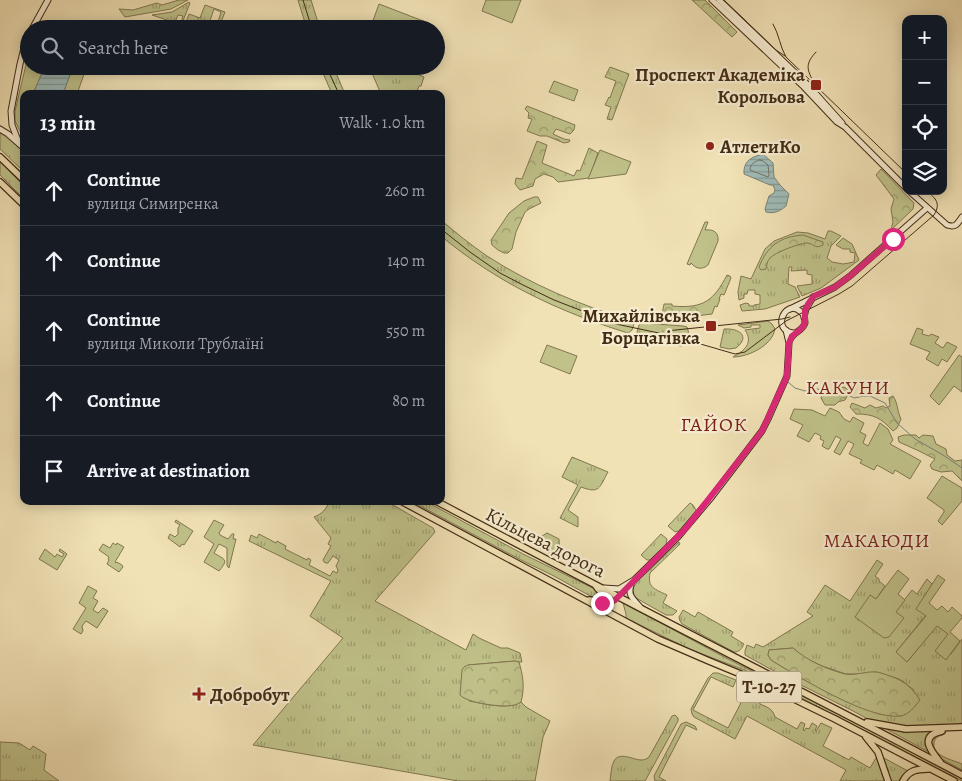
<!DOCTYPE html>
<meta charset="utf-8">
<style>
body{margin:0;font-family:Alegreya,serif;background:#242831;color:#f1f3f6}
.controls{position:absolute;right:15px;top:15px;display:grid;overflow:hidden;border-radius:10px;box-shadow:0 2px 12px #0003}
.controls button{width:45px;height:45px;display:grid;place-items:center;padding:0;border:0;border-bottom:1px solid #363941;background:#171b24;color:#f1f3f6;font:25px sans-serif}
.stop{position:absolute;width:15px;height:15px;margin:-11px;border:4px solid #db2777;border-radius:50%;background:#fff}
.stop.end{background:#db2777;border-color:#fff;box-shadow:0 1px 5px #0008}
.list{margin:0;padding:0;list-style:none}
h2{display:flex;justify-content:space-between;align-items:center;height:65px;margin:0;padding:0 20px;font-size:21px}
h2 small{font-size:16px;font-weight:400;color:#9ea1a6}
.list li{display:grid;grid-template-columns:32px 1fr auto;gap:15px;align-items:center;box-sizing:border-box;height:70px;padding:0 20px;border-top:1px solid #363941}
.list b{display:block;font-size:19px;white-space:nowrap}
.list p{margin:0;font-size:16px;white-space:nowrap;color:#9ea1a6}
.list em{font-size:16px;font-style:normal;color:#9ea1a6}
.icon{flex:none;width:28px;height:28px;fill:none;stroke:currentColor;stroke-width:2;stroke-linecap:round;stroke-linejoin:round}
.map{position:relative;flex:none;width:962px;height:781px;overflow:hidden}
.search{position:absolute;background:#171b24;box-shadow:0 2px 12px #0003;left:20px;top:20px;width:425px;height:55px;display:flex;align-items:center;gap:12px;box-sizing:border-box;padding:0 18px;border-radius:28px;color:#9ea1a6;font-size:19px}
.panel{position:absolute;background:#171b24;box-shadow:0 2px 12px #0003;left:20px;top:90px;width:425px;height:415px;border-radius:10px}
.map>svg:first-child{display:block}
.grass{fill:url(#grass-tufts);stroke:#827750;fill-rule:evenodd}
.forest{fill:url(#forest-crowns);stroke:#827750}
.green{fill:#c0c28a;stroke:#827750}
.water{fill:url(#water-rules);stroke:#7a8277}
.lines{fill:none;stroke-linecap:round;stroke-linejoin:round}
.shore{stroke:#717467;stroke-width:1}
.stream{stroke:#7a8277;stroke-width:1}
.secondary-casing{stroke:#432c16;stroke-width:7}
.trunk-casing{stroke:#432c16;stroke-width:8}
.secondary{stroke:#f6ecd0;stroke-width:5}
.trunk{stroke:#f1e2b6;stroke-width:5.5}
.tram{stroke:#432c16;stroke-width:1}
.route{stroke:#db2777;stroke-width:6}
.poi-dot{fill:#8f2418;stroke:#f6ecd0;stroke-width:2}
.labels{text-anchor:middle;stroke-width:4.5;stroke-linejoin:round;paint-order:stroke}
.shield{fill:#f6ecd0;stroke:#79664e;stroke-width:1}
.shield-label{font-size:18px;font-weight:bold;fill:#432c16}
.poi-label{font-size:19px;font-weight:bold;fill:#432c16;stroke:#f6ecd0;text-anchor:end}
.street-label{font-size:19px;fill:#432c16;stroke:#f6ecd0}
.neighbourhood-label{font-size:20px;letter-spacing:1px;fill:#7a1f14;stroke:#f6ecd0}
</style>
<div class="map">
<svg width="962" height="781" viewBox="0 0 962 781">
<defs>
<pattern id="grass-tufts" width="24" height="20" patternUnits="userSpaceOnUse" patternTransform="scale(1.25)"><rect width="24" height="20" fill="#c0c28a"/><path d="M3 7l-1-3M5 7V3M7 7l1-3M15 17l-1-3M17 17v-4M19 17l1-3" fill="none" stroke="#9e9e70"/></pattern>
<pattern id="forest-crowns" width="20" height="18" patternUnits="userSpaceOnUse" patternTransform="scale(1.25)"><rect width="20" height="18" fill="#c0c28a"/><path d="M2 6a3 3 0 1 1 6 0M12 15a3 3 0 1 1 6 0" fill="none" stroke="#9e9e70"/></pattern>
<pattern id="water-rules" width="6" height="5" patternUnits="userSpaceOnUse" patternTransform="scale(1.25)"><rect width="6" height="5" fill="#9fbcb8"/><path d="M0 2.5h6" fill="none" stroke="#839995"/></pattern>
</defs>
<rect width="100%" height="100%" fill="#f1e2b6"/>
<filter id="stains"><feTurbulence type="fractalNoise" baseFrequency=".004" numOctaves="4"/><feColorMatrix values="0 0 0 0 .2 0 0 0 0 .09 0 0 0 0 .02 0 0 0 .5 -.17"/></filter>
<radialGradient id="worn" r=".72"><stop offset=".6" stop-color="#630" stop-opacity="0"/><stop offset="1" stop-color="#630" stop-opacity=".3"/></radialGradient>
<!-- grass -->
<g class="grass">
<path d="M179,0H188L171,9L125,17L119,9L133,10L157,3L162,5Z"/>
<path d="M298,0H311L320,29H307Z"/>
<path d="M189,2L190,3L181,26H180L183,16L178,15L175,22L174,21L173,25L166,23L167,20L152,15L172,12Z"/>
<path d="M205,5L225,12L221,22H218L221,12L214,9L207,29H188L184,27L189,14L200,18Z"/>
<path d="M320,66H333L345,94H332Z"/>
<path d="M369,66H398L424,77L421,86H419L416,94H381Z"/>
<path d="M0,131L12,140L24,153V172L0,149Z"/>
<path d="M0,162L24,186V199L0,175Z"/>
<path d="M441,220C456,233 471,245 487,256C532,285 580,305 632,321L634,324L632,330L628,333C559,312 496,282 441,236Z"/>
<path d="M828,231H831L841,236L831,246L827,258L832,262L843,264L854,262L855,253L850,252V249H843L836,245L843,238L852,244L859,260L821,288L802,296L797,286L812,284V275L807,274V270L791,271L792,267H789L788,284L795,287L800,297L765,309L742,311L740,305L746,303L749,304V306H754V305L760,304V295L755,294V290H748L747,294H744V298L739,300L738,292L741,276L751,279L765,249L774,241L797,232L808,233L825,239Z"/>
<path d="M768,321L772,324L775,329C772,346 748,357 733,357C744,351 754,343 745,330L760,328V325H751V327L744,328L738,325Z"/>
<path d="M643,323L683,326L687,327C690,334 689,344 681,346L640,336L637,332L639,325Z"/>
<path d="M724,329C739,328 751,336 736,348L729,349L720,347Z"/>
<path d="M572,457L608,472C599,488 600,494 581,487L568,510L578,517V527L560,518L578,485L562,477Z"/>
<path d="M329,501H386L433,528L435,532L375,601L466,650L473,634L479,638L501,648H508L520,653L522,662H519L515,661L468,665L469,701C485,704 508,710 521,702L526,707L550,721L543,737L535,781H458L253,745L343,638L310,616L331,581L249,541L251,535L257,538L259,534L276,543L277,541L286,546L285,549L307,560L308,558L311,560L309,565L330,576L333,571L337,573L338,570L336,566L339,560L333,556L328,563H326L324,562L323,560L331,546L328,544L331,538L314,517C322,514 327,509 329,501Z"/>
<path d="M411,501H425L523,554L595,589L598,595L596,598H594L552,575L521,560Z"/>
<path d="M690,503L693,505L696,510C693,519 684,530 675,532L668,526Z"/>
<path d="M547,533L559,539L560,558L531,543Z"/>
<path d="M661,534L667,539L666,545L650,560H647L641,555Z"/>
<path d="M679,542L680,544L650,573C647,588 655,589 667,595L663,603L677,611L673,615H666L636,598C629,590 635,584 641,578Z"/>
<path d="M877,560L883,564L875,576L879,579V581L885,586L876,599L870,596L895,612L912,590L917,594L927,579L932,584L917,609L926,615L896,652L908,661L937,625L948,634L951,654L962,639V726H944L943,735C938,736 935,738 934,743C932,756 953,760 962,764V770L853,711L781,675L745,655V651L747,645L754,648L756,644L763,647L813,616L807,612L825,585L850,601ZM793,648L803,657L822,666L846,674H861L876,672L899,679L914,690L901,716L879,714L846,701L799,677L771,660L768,655L769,650Z"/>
<path d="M623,603L728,659L879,735L962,779V781L778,686L752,673L689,649L626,618V614Z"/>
<path d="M683,610L695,617L698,612L733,632L731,636L744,644C742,648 740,652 734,652L682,624L680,621L679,617Z"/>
<path d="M713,673H718L736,680L733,687L711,677L693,710L728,728L746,693L737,688L740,682L751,686L755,695L758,696L760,704C767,707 773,709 775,717L797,729L801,722L805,724L803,730L804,731L806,728L809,729L812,723L817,726L815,730L816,731L821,723L832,728L823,746L849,760L851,757L870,768L876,758H878L885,781H840L846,770L747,716L735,739L694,717L692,714L691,709L708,678Z"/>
<path d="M675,715L678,718V721L645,781H610C611,775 611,766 614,761C619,751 634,760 641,760C645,760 646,759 649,757L672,716Z"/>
<path d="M686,722L695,726L697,730L686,725L659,777L666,781H655L654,776L681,724Z"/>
<path d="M0,742L19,743L30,750L33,746L46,754L44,770L59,781H0Z"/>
<path d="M882,757L908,771L902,776L900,781H890L886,766Z"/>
</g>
<!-- forest -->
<g class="forest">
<path d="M692,0H705L737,32L732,37Z"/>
<path d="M610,67L629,74L612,120L607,119L611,107L605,105L609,97L610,98L616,81L605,77Z"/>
<path d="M527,106L575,125L574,130L570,134L556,129L553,134L564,139L570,140L569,142L564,143L547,136H540L527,131L532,119L528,118L529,113L525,109Z"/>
<path d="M537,141L547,145L542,163L574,176L577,170L580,171L589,148L598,153L589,178L558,182L553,177L544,174L535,179L533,186L520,190L515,184L516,178L522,179Z"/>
<path d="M881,169L914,203L913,209L891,230L893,222L891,209L894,199L876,175Z"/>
<path d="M534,197H538L541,203L529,209L525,212L516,232L512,249L508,253H504L498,250L492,245L491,240L509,213L524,201Z"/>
<path d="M803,235L823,242V245C815,249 816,245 808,243C802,242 774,253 770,258C767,261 767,265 766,269L761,270L759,267C768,245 780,237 803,235Z"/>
<path d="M727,275L730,276L731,278L724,295L721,294L719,299H720L717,307L715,306L712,314L687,317L662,315L664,304H672V306C704,309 714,300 727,275Z"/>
<path d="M844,387L850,391L845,400L838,402L835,405H825L821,398L822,393L832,395L840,388Z"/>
<path d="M893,396C898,403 897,411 901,419L897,428L893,431C881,418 874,414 856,414L850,407L852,403L865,408L870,405L876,408L883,406L886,408L890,406L889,398Z"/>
<path d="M904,435H916L919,438L923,435L933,436L936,444L946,449L947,455L955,461L962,460V481L952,471L941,472L932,469L930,465L935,459L917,450L899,442L898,437Z"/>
<path d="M793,648C808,661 826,669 845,674C855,676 866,671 876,672C879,672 884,674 887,675C903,680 911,686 920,700C915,706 909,715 900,716C868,720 799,677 771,660L768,655L769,650Z"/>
<path d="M515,661L519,662C523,675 525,688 521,702C519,703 516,705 514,705C503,708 467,703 460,695L462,670L464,667L468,665Z"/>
</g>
<!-- green -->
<g class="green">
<path d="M486,0H521L512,23L482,11Z"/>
<path d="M379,4L431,24L429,29H370Z"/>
<path d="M29,52V66H45L33,94H24V139L15,121V111Z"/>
<path d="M73,66H87L77,94H63Z"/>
<path d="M554,81L578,90L574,101L549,92Z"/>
<path d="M600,150L631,162L626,174L588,179Z"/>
<path d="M705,222H708L705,230C713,229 719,232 718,241L708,265C702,270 696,269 691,263L690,265L687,264Z"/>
<path d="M917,328L923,330L922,334L929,336L931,334L939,337L935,343L943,348L947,342L957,347L947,362L942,359L938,366L926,359L930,352L910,344Z"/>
<path d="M547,345L577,356L570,374L540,362Z"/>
<path d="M959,355L962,357V392L954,386L939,405L930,396Z"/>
<path d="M830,408L839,412L844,419L850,422L853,417L864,423L860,432L866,435L863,443L868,446L880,423L888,429L893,440L890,444L921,461L910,479L895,470L893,474L877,465L874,470L860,463L862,460L849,454L854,444L848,441L840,455L834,452L841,439L836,436L829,449H827L822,446L824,441L820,439L821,436L815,433L809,442L797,436L803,425L790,419L794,409L812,410L825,416Z"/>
<path d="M942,476L962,488V501L942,525L938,521L944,512V510L927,498Z"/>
<path d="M176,520L193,531L184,545L182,544L180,547L168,538L170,534L175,537L178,534V528L180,525L175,522Z"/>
<path d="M214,520L224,525L219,533L220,535L228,539L232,534H234L233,539H236L229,568L227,566V548L219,544L214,553C225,560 229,559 219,571L204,562L214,544L204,537Z"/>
<path d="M113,543L116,545L117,543L124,547L115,562L116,563L117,562L122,565L123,567L119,572L107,564L109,560L108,559L109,557L99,550L103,544L110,548Z"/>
<path d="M45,549L55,557L57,554L62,557L64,554L59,551L60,549L67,554L57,570L39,559Z"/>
<path d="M898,570L909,579L898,594L905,600L896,612L904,618L889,637L884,638L855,617L870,595L876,599Z"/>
<path d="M938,575L945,580L929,603L937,610L942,606L948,612L952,607L962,616V618L950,632L960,641L946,660L935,651L948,634L937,626L907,662L896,652L926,616L916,609Z"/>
<path d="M88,586L97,591L93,598L98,601L93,610L98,613L103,608L108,611L97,628L86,621L82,626L83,631L81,634L73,629L86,608L79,603Z"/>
</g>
<!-- water -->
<g class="water">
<path d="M45,66H73L63,94H33Z"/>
<path d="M760,155H764L773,163L774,177L780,185L789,194L786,206C780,211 775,214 766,212L765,209L769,196L774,193L775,190L773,185H770L744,174C743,163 750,157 760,155Z"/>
</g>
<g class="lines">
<!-- shore -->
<path class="shore" d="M760,160L763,161L768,165L769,175L768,177L750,170C750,164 755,161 760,160Z"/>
<!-- stream -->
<path class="stream" d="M788,382L795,388L805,391L818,389L824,391L842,392L854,398L864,396H870L885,403L897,423L915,439L943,455L962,468"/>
<!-- secondary casing -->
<g class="secondary-casing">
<g id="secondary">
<path d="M712,0L804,87L837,122L845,127L906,188"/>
<path d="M719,0L807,84L842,123"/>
<path d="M32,29L48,0"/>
<path d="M0,129L8,134L24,148"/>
<path d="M19,143L12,125L11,111L20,64L25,44L29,36"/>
<path d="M909,191L947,225C956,228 957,224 962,217"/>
<path d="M790,309L835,287L850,276L927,208"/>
<path d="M804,317L806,309L813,297"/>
<path d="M790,340C793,332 803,331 805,323C805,319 804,314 801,312C785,297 770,332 795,333"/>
<path d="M631,585C627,595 634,600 640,607"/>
<path d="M604,588L619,589L634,580L678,537L710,499L762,431L768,419L787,376L789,343L786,330"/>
<path d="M595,602C614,606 615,598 628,587"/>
</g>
</g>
<!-- trunk casing -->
<g class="trunk-casing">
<g id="trunk">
<path d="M0,157L24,180"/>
<path d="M0,182L24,205"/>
<path d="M401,501L658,639L709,661L755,680L835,719L954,781"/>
<path d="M436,501C610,594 787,683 962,775"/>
<path d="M589,600C594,601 606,601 601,592C601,592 596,587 596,586"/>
<path d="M867,722L906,729L962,727"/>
<path d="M866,737L878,752L888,781"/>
<path d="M940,762C930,750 919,736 942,731"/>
<path d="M903,781C909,770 917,769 928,769"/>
</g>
</g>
<!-- secondary -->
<use href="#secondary" class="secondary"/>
<!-- trunk -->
<use href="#trunk" class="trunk"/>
<!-- tram -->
<g class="tram">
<path d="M303,0L312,29"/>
<path d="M724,0L776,50L785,56"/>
<path d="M773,24C779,34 780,47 786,57L906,173"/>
<path d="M326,66L339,94"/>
<path d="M813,81C806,68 806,63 816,52"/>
<path d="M441,229L470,252L500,273L523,285L554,300L616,324L673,336L735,354L745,352L786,321L839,294L852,286L934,215C941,203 936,199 927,191"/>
<path d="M666,331L782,319L790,317"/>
</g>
</g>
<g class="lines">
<!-- route -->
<path class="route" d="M602,603H607L615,600L686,528L762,431L787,376L789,343L792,336L801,329L805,323V311L808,304L814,296L835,287L850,276L893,239"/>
</g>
<!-- markers -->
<g class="poi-dot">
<rect x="810" y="79" width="12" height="12" rx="2.5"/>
<circle cx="710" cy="146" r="5"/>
<rect x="705" y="320" width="12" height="12" rx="2.5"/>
<path d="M196.5 686.5h5v5h5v5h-5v5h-5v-5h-5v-5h5z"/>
</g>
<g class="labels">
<!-- shield labels -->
<rect class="shield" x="736.5" y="671.5" width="65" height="31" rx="4"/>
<g class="shield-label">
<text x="769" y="693">Т-10-27</text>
</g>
<!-- poi labels -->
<g class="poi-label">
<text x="805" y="81">Проспект Академіка<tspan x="805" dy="22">Корольова</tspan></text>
<text x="720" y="153" text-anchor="start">АтлетиКо</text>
<text x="700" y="322">Михайлівська<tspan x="700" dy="22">Борщагівка</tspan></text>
<text x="210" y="701" text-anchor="start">Добробут</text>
</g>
<!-- street labels -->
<g class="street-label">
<text transform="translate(546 542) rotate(27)" y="7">Кільцева дорога</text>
</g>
<!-- neighbourhood labels -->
<g class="neighbourhood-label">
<text x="848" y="394">КАКУНИ</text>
<text x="714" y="431">ГАЙОК</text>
<text x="877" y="547">МАКАЮДИ</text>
</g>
</g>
<rect width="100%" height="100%" filter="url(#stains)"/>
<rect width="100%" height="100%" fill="url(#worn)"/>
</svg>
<div class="controls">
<button>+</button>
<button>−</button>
<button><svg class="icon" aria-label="locate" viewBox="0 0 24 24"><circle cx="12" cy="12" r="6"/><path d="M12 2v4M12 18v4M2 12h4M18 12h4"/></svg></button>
<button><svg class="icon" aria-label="layers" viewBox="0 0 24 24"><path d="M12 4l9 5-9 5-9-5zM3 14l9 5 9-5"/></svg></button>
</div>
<div class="stop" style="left:893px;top:239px"></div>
<div class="stop end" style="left:602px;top:603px"></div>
<div class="search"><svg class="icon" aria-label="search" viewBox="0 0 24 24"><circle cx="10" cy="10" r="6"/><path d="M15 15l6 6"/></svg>Search here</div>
<section class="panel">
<h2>13 min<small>Walk · 1.0 km</small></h2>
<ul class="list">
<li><svg class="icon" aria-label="ahead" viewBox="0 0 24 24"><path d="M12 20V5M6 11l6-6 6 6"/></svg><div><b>Continue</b><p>вулиця Симиренка</p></div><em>260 m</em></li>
<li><svg class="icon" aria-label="ahead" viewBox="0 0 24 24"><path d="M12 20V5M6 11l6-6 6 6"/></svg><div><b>Continue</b></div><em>140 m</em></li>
<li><svg class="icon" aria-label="ahead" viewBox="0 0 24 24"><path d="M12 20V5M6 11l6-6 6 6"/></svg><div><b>Continue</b><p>вулиця Миколи Трублаїні</p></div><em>550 m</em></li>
<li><svg class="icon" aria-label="ahead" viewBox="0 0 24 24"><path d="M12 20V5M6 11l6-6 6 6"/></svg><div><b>Continue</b></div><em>80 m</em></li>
<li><svg class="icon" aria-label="arrive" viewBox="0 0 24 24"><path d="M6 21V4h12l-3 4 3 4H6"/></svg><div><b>Arrive at destination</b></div></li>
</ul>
</section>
</div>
